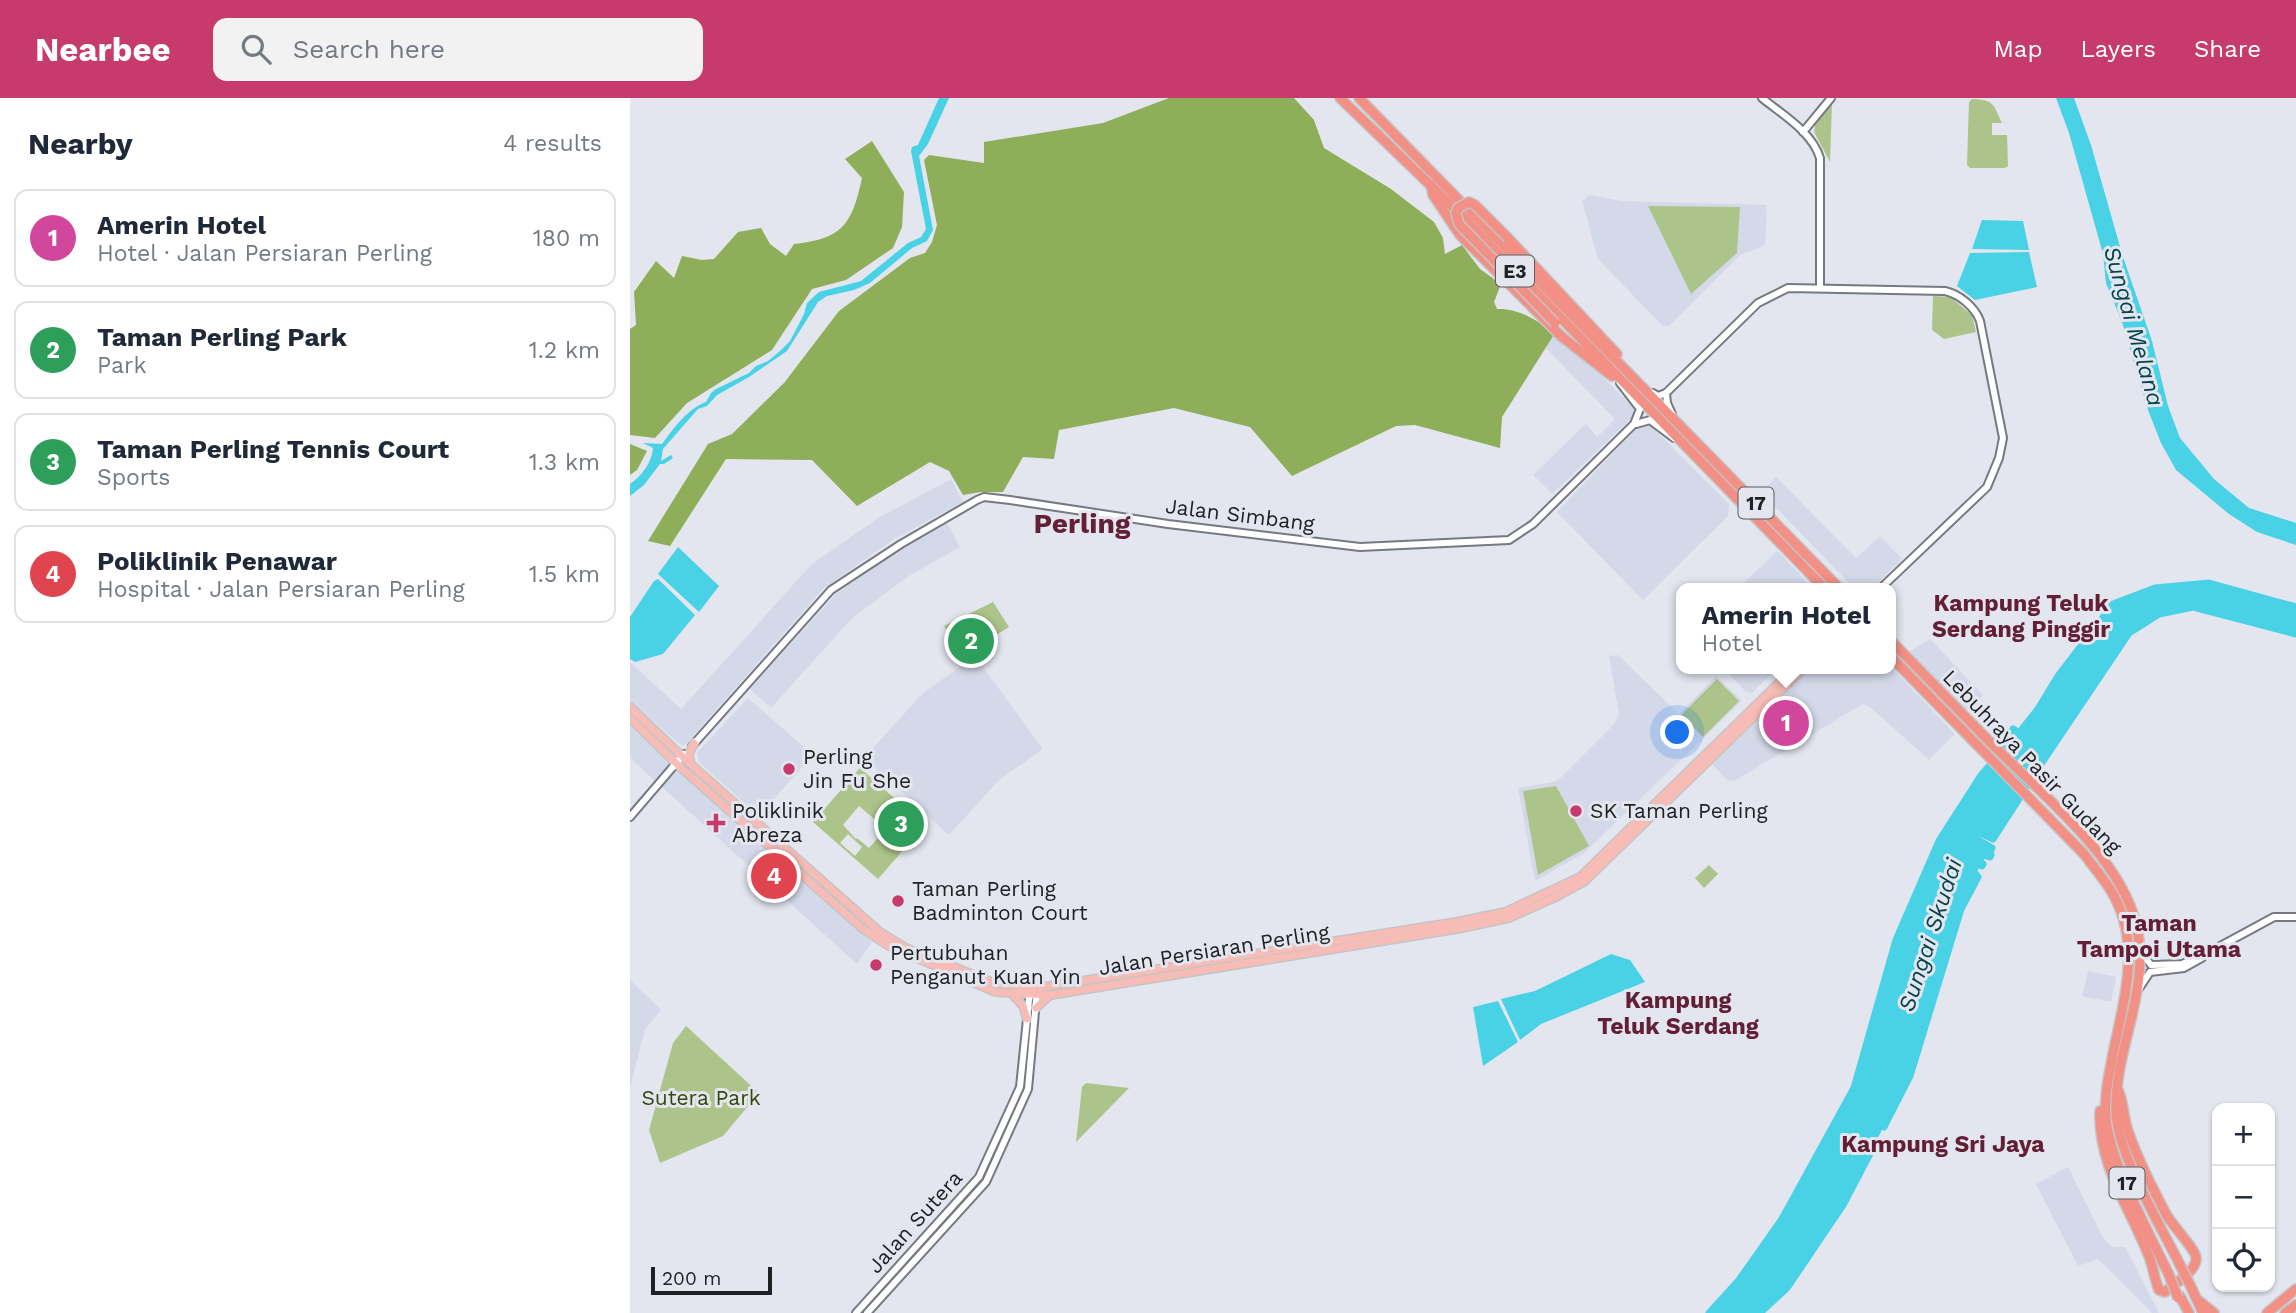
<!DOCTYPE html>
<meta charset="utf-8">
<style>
body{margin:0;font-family:"Work Sans",sans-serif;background:#f2f2f3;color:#1f2937}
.controls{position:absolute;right:21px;bottom:21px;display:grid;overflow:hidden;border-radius:14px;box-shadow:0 2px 5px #0004}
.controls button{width:63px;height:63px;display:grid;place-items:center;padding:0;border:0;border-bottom:2px solid #e0e1e3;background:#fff;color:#1f2937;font:35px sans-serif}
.scale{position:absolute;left:21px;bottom:18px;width:121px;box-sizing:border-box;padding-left:7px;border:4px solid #202124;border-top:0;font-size:19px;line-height:24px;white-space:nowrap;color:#202124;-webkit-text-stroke:5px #e3e6ef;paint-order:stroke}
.you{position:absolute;left:1048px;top:635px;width:24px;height:24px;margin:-18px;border:5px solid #fff;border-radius:50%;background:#1a73e8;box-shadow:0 0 0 10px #1a73e833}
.badge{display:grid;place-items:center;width:46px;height:46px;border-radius:50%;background:#c73b6c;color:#fff;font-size:23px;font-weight:700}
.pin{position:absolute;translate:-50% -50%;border:4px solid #fff;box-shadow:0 2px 7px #0006}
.popup{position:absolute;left:1046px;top:485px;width:220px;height:91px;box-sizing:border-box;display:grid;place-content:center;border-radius:14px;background:#fff;filter:drop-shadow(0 2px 5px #0005);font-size:23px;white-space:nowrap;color:#747a83}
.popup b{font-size:26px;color:#1f2937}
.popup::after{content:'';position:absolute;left:50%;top:100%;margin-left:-14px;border:14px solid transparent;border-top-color:#fff}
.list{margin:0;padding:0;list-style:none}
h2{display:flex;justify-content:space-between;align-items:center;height:91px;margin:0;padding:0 28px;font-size:30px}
h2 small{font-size:23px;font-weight:400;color:#747a83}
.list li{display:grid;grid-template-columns:46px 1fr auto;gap:21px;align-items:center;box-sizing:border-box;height:98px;margin:0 14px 14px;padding:0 14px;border:2px solid #e0e1e3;border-radius:14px}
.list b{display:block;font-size:26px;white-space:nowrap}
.list p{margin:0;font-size:23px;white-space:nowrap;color:#747a83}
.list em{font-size:23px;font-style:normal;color:#747a83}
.icon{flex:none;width:38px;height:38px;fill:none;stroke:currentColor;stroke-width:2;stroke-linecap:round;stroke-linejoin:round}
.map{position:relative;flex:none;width:1666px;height:1215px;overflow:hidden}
header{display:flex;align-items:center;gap:42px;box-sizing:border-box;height:98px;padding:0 35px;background:#c73b6c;color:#fff}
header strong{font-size:33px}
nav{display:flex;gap:38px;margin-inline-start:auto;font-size:24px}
.search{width:490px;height:63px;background:#f2f2f3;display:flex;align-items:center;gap:18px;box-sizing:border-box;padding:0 24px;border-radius:14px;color:#747a83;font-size:26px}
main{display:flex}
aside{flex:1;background:#fff}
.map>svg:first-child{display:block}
.built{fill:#d4d9e9}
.green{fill:#acc489;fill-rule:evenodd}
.forest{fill:#8eae59}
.water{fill:#49d2e6}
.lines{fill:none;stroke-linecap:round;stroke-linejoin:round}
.river{stroke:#49d2e6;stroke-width:7}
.minor-casing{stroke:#767981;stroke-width:10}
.major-casing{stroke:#c5c5c6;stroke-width:10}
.highway-casing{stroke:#c5c5c6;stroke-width:12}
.minor{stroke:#fff;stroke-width:6}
.major{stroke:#f7bcb6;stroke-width:7}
.highway{stroke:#f29085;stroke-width:9}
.highway-bridge-casing{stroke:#c5c5c6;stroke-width:12;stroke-linecap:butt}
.highway-bridge{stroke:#f29085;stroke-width:9}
.poi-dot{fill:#c73b6c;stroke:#e3e6ef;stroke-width:2.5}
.labels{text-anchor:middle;stroke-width:6;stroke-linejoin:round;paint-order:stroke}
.shield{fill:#e3e6ef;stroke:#5a5c61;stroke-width:2}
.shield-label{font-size:19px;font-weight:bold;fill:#202124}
.street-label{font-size:21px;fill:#202124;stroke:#e3e6ef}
.poi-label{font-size:21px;fill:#202124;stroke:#e3e6ef;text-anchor:start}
.park-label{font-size:21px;fill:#334706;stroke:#e3e6ef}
.water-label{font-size:23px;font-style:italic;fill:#03434b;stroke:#e3e6ef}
.neighbourhood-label{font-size:23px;font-weight:bold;fill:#631f36;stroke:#e3e6ef}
.district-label{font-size:28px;font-weight:bold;fill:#631f36;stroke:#e3e6ef}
</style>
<header>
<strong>Nearbee</strong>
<div class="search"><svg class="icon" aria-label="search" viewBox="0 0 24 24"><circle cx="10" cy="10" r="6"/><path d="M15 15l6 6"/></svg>Search here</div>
<nav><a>Map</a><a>Layers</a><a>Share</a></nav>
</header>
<main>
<aside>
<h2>Nearby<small>4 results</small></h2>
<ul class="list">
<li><span class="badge" style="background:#d1479c">1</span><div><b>Amerin Hotel</b><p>Hotel · Jalan Persiaran Perling</p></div><em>180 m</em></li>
<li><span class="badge" style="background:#2e9e5b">2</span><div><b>Taman Perling Park</b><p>Park</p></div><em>1.2 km</em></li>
<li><span class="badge" style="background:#2e9e5b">3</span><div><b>Taman Perling Tennis Court</b><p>Sports</p></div><em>1.3 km</em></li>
<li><span class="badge" style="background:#e0444e">4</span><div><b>Poliklinik Penawar</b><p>Hospital · Jalan Persiaran Perling</p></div><em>1.5 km</em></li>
</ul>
</aside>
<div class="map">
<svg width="1666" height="1215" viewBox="0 0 1666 1215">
<rect width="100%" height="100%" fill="#e3e6ef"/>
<!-- built -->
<g class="built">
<path d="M960,97L991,103L1137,107L1135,147L1110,157L1039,228H1033L968,161L952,103Z"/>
<path d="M925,235L964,270L1003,310L1005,317L922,396L903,377L956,326L967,339L985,321L916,250Z"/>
<path d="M1017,326L1022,329L1099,406L1098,418L1013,502L927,414L1009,328Z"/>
<path d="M1146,379L1226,460L1250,438L1272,461L1245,487L1239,489L1219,485L1131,394Z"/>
<path d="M321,381L333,404L264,441L193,491L55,647H51L0,603V564L51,611L182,466L248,420Z"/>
<path d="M317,425L330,449L279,478L222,520L141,610L120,591L206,496L267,454Z"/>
<path d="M1148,453L1182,490H1109L1147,453Z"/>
<path d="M1300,541L1353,597L1335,614L1277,555Z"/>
<path d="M988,557L1049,616L1086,578L1112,603L954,755L905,783L888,690L923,684L929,681L985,625L989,616L979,558Z"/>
<path d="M345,558L413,651L370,681L319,737L234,660L292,596Z"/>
<path d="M1261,569L1325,636L1299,662L1240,609L1233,606L1104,683L1097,682L1082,666L1180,571H1261Z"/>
<path d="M1094,571H1146L1122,595L1116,594Z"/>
<path d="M118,600L183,657L129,718L69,664L67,655Z"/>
<path d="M0,626L242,844L227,866L0,660Z"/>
<path d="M1458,873L1486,879L1481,904L1452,898Z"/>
<path d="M0,882L31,912L15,931L0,990Z"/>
<path d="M1438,1069L1474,1142L1483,1149H1495L1529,1215H1522L1468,1161L1448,1168L1406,1086Z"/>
</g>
<!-- green -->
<g class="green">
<path d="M1342,1C1365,2 1363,6 1372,25H1362V37H1377L1378,68L1375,70H1340L1337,67L1339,4Z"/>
<path d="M1202,5L1200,64L1184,34L1186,22Z"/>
<path d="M1018,108L1110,109L1107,155L1061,196Z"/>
<path d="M1303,198L1320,199L1342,217L1346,234L1314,241L1302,232Z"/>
<path d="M363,504L379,529L334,557L314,528Z"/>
<path d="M1087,581L1109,603L1073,639L1051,617Z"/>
<path d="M230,670L295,727L248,781L183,724ZM229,708L256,731L239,750L227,740L226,741L213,727ZM218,736L232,749L225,758L210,745Z"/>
<path d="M926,688L959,748L908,777L893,693Z"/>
<path d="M1079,767L1088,776L1074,790L1065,780Z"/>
<path d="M56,928L129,995L93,1038L30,1065L19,1032L43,945Z"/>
<path d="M456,985L499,990L446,1044L452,989Z"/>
</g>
<!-- forest -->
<g class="forest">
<path d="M539,0H664L684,22L694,50L761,91L804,124L813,140L815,156L832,147L850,171L871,186L864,204L867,211C890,210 907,223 925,235L872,319L870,350L785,327L766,328L662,378L620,329L544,310L429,332L424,361L393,359L373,394H351L333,397L319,373L300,364L227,408L182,362L96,361L40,448L18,443L78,346L102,336L154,285L209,213L280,160L295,155L302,144L307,127L294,62L299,57L354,65V44L473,25Z"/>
<path d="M242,43L274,94L272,129L263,150L216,182L182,191L142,252L57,305L25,340L0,337V231L6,227L4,194L26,163L44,180L52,158L72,162L84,161L108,134L131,130L140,146L156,158L164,146C213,141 222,126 232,80L215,61Z"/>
<path d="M0,346L17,353L7,372L0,377Z"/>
</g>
<!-- water -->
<g class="water">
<path d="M309,0H319L298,46L289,58L303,132L297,143L282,150L240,185L224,192L197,198L188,204L157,253L119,279L87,297L77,308L68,311L33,351L31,363L41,357L43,360L34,366H30L14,387L0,398V386C12,378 22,364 23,350L13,345L32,346C44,330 57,311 76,304L81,295L86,291L119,275L126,268L138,263L150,253L160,243L174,216L177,205L189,194L231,183L278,145L291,139L296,131L281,53L282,49L288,47Z"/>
<path d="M1426,0H1444L1461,47L1493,159L1522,243L1538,308L1550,340L1584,381L1619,410L1666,425V447L1627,434L1599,416L1546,372L1531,345L1518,312L1492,224L1476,185L1473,156L1439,35Z"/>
<path d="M1352,122L1393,123L1399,152L1342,151Z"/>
<path d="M1399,154L1407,189L1345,202L1327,188L1340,155Z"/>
<path d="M48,449L89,488L69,514L28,476Z"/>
<path d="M28,481L65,517L33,556L5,564L0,561V519L24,483Z"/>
<path d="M1579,485L1666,509V536L1563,509L1529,516L1499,535L1363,741L1346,733L1343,739L1362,750L1359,756L1361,757L1360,759L1353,757L1348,763L1353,766L1352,768L1346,767L1344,774L1348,779L1331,811L1280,978L1213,1107L1157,1190L1130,1215H1079L1109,1182L1152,1122L1224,990L1266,842L1309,743L1352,676L1383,641L1380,636L1383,631L1390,634L1408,611L1428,578L1483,506L1525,490Z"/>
<path d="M981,856L1000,862L1015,884L911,926L890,942L871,901L905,893Z"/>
<path d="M868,903L888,944L853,968L843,909Z"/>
</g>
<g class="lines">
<!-- river -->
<g class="river">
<path d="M1409,669L1499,535L1529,516L1563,509L1666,536"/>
<path d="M1254,1029L1280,978L1331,811L1348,779L1344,774L1346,766L1352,768L1353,766L1348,764L1353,757L1360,759L1361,757L1359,756L1362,750L1343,739L1346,733L1363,741L1403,679"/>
<path d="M1079,1215L1109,1182L1152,1121L1224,990L1266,842L1309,743L1352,676L1384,641L1380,636L1383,631L1389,635L1408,611L1428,578L1483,506L1525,490L1579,485L1666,509"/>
<path d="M1130,1215L1157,1190L1213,1107L1245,1046"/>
</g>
<!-- minor casing -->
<g class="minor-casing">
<g id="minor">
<path d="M1132,0C1153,17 1182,34 1190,60V189"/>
<path d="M1173,34L1201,0"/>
<path d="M1023,295L1028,298L1036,295L1128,205L1158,190L1315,193C1329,196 1345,209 1350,223L1373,340L1369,360L1357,389L1251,490"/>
<path d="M1036,295L1037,305L1042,316"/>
<path d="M1006,326L1020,322L1044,340"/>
<path d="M62,648L201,492L271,446L347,402L354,399L380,402L538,426L730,449L879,442L903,426L1004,326L1010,311L990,285"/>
<path d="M0,719L54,656"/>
<path d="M1511,854L1521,867L1552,866L1583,852L1644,819H1666"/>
<path d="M1508,892L1520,874L1554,870L1572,860"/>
<path d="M226,1215L349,1079L390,989L400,892"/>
<path d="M237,1215L356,1084L398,991L407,892"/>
</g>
</g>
<!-- major casing -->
<g class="major-casing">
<g id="major">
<path d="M0,609L55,661L250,834L276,850L364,885L407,890L826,824L875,814L950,779L1163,571"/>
<path d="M0,620L49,668L233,831L259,848L365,894L421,897L827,831L879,820L926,799L955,783L1173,571"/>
<path d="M60,664L59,656L64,645"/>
<path d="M382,896L393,908L397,921"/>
<path d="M406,910L420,897"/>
</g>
</g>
<!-- highway casing -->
<g class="highway-casing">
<g id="highway">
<path d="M710,0L822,108L1194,490"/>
<path d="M729,0L1209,490"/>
<path d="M801,87L803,97L830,137L931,238L982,278"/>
<path d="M878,140L987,256"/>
<path d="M1261,543C1296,578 1330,614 1365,649C1413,697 1490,759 1506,826C1522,892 1484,949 1486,1014C1486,1052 1531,1129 1549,1165"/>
<path d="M1261,559L1454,756C1463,768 1472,779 1480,791C1513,843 1494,901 1483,956C1479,977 1474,998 1476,1020C1480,1066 1519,1134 1539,1177"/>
<path d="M1470,1013C1468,1067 1499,1108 1518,1156C1523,1167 1524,1180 1529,1192L1535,1194C1544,1186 1567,1173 1566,1160C1566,1152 1542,1127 1536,1116C1522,1089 1508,1062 1498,1033C1493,1019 1494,1005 1488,992"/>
<path d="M1561,1189L1573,1215"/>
<path d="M1550,1198L1559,1215"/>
<path d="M1569,1203L1584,1215"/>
<path d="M1637,1215L1666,1191"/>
<path d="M1655,1215L1666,1207"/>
</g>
</g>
<!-- minor -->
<use href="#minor" class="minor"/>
<!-- major -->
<use href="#major" class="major"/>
<!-- highway -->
<use href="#highway" class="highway"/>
<!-- highway-bridge casing -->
<g class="highway-bridge-casing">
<g id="highway-bridge">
<path d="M878,140L845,107L839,104L828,110L826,115L829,126L925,225"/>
<path d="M1549,1165L1561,1189"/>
<path d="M1539,1177L1548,1200"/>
</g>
</g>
<!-- highway-bridge -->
<use href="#highway-bridge" class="highway-bridge"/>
</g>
<!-- markers -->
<g class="poi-dot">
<circle cx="159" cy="671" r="7"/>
<circle cx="946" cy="713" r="7"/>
<path d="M82.5 714.5h7v7h7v7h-7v7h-7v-7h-7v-7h7z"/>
<circle cx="268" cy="803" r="7"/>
<circle cx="246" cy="867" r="7"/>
</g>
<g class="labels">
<!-- shield labels -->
<g class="shield">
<rect x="866" y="157.5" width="38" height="31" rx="5"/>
<rect x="1108.5" y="389.5" width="35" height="31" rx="5"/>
<rect x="1479.5" y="1069.5" width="35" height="31" rx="5"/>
</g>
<g class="shield-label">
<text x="885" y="180">E3</text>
<text x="1126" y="412">17</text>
<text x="1497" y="1092">17</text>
</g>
<!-- street labels -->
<g class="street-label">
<text transform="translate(610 417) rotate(7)" y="7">Jalan Simbang</text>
<text transform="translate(1402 664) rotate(46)" y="7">Lebuhraya Pasir Gudang</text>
<text transform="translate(584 852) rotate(-9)" y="7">Jalan Persiaran Perling</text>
<text transform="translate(285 1124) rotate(-48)" y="7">Jalan Sutera</text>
</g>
<!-- poi labels -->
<g class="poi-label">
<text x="173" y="666">Perling<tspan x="173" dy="24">Jin Fu She</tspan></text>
<text x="102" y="720">Poliklinik<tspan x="102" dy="24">Abreza</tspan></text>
<text x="960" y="720">SK Taman Perling</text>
<text x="282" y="798">Taman Perling<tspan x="282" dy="24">Badminton Court</tspan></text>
<text x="260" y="862">Pertubuhan<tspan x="260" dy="24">Penganut Kuan Yin</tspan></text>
</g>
<!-- park labels -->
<g class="park-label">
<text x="71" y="1007">Sutera Park</text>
</g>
<!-- water labels -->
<g class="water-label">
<text transform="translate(1504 228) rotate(74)" y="8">Sungai Melana</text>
<text transform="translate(1300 837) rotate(-72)" y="8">Sungai Skudai</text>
</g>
<!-- neighbourhood labels -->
<g class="neighbourhood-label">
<text x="1391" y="513">Kampung Teluk<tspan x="1391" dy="26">Serdang Pinggir</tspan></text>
<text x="1529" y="833">Taman<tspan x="1529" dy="26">Tampoi Utama</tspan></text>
<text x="1048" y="910">Kampung<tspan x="1048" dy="26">Teluk Serdang</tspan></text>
<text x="1313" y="1054">Kampung Sri Jaya</text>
</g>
<!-- district labels -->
<g class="district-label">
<text x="452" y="435">Perling</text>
</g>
</g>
</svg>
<div class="controls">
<button>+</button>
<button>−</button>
<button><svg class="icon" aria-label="locate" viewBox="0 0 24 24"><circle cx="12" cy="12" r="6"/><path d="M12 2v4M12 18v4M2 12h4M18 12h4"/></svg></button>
</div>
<div class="scale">200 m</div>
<div class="you"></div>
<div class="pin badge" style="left:1156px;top:625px;background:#d1479c">1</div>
<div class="popup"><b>Amerin Hotel</b>Hotel</div>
<div class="pin badge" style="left:341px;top:543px;background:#2e9e5b">2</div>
<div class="pin badge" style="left:271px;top:726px;background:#2e9e5b">3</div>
<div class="pin badge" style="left:144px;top:778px;background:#e0444e">4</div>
</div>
</main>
